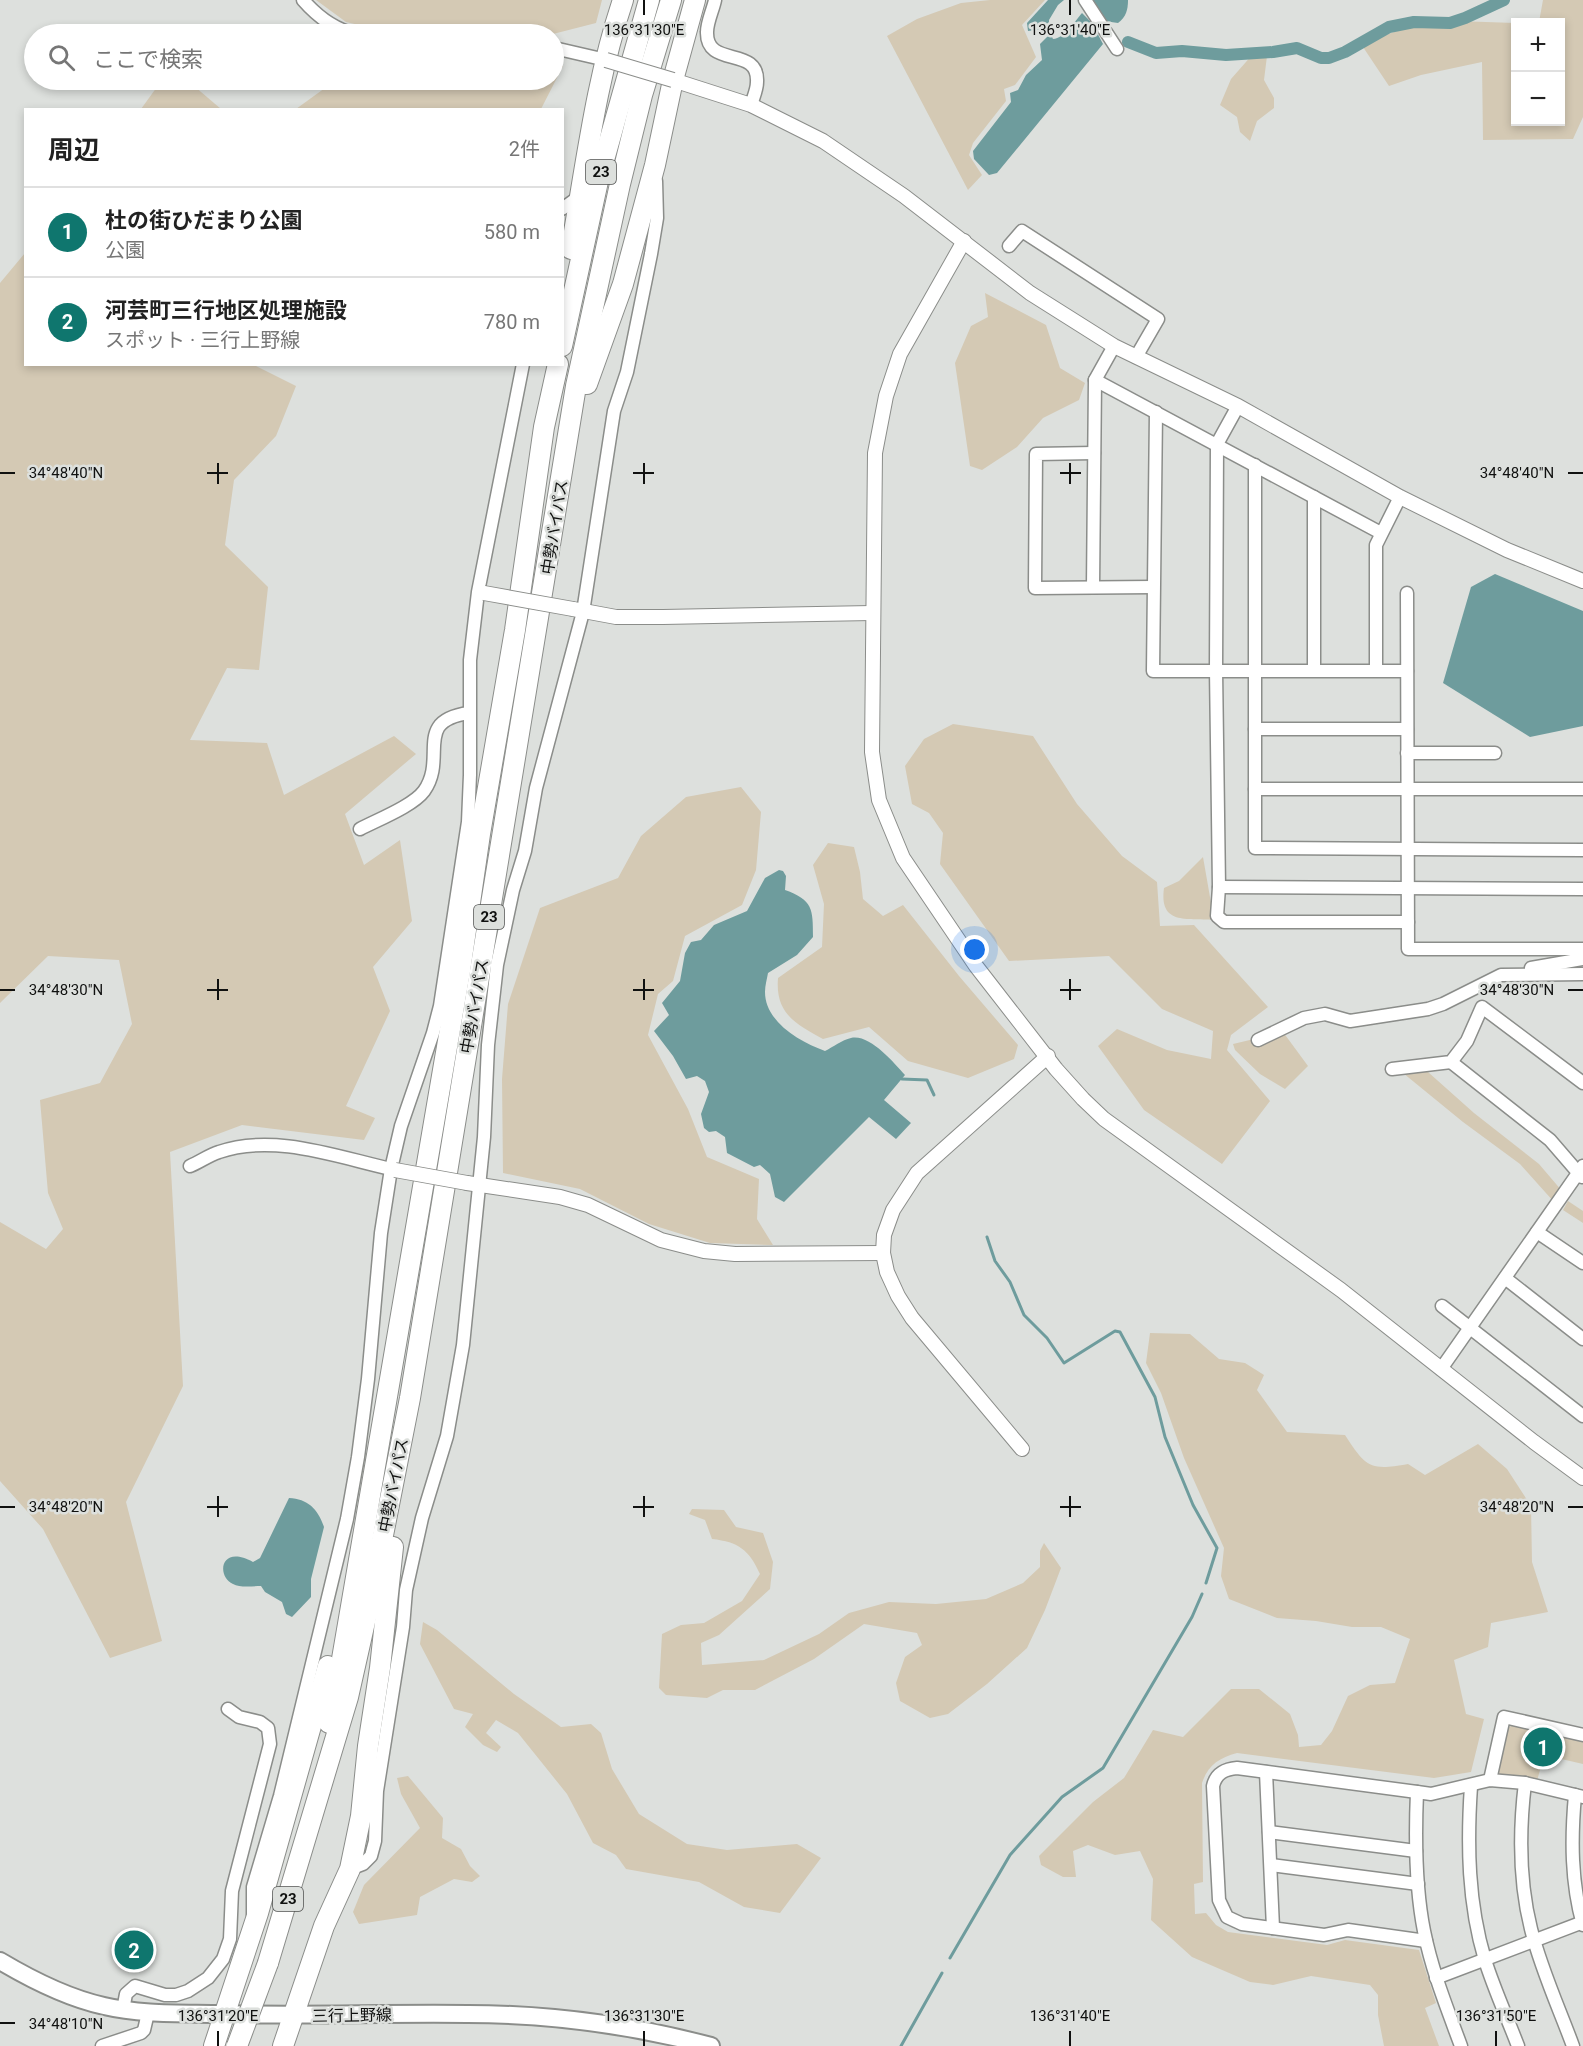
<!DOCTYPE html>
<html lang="ja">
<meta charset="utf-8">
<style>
body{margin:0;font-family:Roboto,"Noto Sans JP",sans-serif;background:#f6f6f6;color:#222}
.controls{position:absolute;right:18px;top:18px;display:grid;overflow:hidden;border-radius:0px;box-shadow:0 3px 9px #0003}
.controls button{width:54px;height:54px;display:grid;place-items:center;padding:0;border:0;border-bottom:2px solid #e0e0e0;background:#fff;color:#222;font:30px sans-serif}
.you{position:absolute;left:975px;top:950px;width:21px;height:21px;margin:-15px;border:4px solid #fff;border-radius:50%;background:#1a73e8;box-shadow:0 0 0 9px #1a73e833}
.badge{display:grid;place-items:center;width:39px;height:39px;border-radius:50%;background:#0f766e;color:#fff;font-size:20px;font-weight:700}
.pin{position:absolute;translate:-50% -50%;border:3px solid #fff;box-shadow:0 2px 6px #0006}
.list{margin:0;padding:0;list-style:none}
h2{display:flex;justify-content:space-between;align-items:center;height:78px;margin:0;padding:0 24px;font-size:26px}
h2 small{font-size:20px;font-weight:400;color:#767676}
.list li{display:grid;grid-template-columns:39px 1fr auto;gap:18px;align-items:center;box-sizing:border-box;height:90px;padding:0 24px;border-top:2px solid #e0e0e0}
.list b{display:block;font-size:22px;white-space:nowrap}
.list p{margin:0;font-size:20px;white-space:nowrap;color:#767676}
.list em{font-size:20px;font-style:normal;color:#767676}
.icon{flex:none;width:33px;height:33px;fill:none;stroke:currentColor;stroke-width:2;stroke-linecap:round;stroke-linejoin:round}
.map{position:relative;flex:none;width:1583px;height:2046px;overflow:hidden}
.search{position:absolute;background:#fff;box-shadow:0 3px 9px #0003;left:24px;top:24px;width:540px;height:66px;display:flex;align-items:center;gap:15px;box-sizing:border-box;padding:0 21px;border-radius:33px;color:#767676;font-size:22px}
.panel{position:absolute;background:#fff;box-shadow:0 3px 9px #0003;left:24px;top:108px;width:540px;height:258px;border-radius:0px}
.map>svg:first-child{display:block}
.green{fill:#d4c9b4}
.water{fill:#6e9c9d}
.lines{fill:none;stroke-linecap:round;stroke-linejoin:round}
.stream{stroke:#6e9c9d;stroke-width:3}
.canal{stroke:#6e9c9d;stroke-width:12}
.minor-casing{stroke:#8b8d8a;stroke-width:15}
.tertiary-casing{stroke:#8b8d8a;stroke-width:16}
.secondary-casing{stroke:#8b8d8a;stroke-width:20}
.trunk-casing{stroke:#8b8d8a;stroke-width:22}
.minor{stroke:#fff;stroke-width:12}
.tertiary{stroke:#fff;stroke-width:14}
.secondary{stroke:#fff;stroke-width:16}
.trunk{stroke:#fff;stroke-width:20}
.tertiary-bridge-casing{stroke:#8b8d8a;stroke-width:16;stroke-linecap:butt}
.trunk-bridge-casing{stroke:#8b8d8a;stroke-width:22;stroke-linecap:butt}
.tertiary-bridge{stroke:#fff;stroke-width:14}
.trunk-bridge{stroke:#fff;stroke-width:20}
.ticks{fill:none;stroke:#101110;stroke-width:2}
.labels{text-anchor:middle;stroke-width:5;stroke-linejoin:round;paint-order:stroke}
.shield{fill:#dde0dd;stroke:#4e4f4e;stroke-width:1.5}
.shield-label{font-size:15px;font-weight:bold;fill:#101110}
.street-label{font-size:16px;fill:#101110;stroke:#dde0dd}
.ticks-label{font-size:15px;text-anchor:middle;fill:#101110;stroke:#dde0dd;stroke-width:5;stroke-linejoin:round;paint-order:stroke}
</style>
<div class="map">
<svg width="1583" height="2046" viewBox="0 0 1583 2046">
<rect width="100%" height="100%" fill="#dde0dd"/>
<!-- green -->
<g class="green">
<path d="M316,0H602L596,23L553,34H471L438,27L381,30L346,22Z"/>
<path d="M990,0H1045L1022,25L1036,57L1015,85L1004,89L1006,101L973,143L969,155L982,175L968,190L887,36L917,19L961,3Z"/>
<path d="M1543,0H1583V117L1573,139L1483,140L1482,62L1421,75L1389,86L1361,44L1427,20L1515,23L1516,122H1560V22H1539Z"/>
<path d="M1253,54L1267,56L1264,80L1274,98V108L1257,121L1250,141L1240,132L1237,117L1220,105L1231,79Z"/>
<path d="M554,66H563L541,109H296L336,80H554Z"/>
<path d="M162,80H187L221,109H141Z"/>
<path d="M25,253L26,364L254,365L296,386L276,436L234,480L225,545L268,587L259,670L227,668L190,740L267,743L284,795L394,736L416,754L345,814L364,865L400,840L412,921L373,967L390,1011L346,1106L375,1118L364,1140L242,1125L170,1152L183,1386L126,1502L162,1641L110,1658L43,1529L0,1481V1222L46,1249L63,1229L48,1193L40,1100L100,1083L132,1024L119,960L48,956L0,1003V283Z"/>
<path d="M985,293L1046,325L1060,368L1085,383L1079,400L1043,418L1017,447L982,470L970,466L955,363L971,326L988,317Z"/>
<path d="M953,724L1033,736L1077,804L1122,856L1157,882L1160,926L1194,925L1268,1007L1231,1035L1227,1050L1270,1101L1222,1164L1144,1110L1098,1046L1117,1029L1167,1050L1211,1059L1213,1031L1162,1009L1109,956L1009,961L940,864L943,833L929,813L912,804L905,766L924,739Z"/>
<path d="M741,787L761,812L756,870L742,905L685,936L673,981L658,994L648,1035L688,1109L707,1157L759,1179L757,1219L773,1245L710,1243L649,1224L580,1189L503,1173L502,1079L508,1004L540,908L618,878L641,836L686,797Z"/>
<path d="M828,843L854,847L860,872L863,899L883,916L903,905L959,976L1018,1045L1014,1059L968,1078L908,1061L869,1027L823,1039C796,1024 775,1014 778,978L822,947L824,904L813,865Z"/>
<path d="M1203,857L1214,920C1186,918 1159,925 1164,888L1179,881Z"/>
<path d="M1283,1032L1308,1066L1285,1089L1260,1074L1235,1050L1233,1044Z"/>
<path d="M1428,1072L1474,1113L1539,1164L1562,1191L1554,1202L1520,1164L1463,1122L1403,1073Z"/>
<path d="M1568,1201L1583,1211V1223L1563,1210Z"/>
<path d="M1150,1333L1190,1334L1219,1359L1245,1363L1264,1375L1257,1390L1287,1432L1345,1435C1366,1467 1369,1471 1408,1464L1425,1475L1478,1444L1507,1469L1531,1506L1532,1562L1548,1612L1491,1623L1488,1647L1454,1660L1466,1714L1484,1719L1471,1772L1434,1778L1237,1753C1219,1758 1208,1765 1202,1783L1203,1882L1194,1884L1195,1914L1206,1913L1216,1925L1228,1932L1327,1945L1345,1940L1419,1950L1436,2003L1425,2008L1439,2046H1384L1378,2015V1995L1370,1985L1311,1976L1273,1985L1250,1982L1192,1957L1151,1920L1153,1879L1140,1851L1115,1855L1088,1845L1073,1851L1076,1877H1063L1041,1865L1039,1856L1093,1802L1124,1778L1153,1730L1183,1737L1231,1689H1259L1290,1714L1298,1735L1299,1747L1321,1745L1332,1731L1348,1696L1370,1685L1395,1683L1410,1639L1381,1627H1352L1316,1621L1277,1618L1229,1599L1221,1576L1224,1548L1184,1458L1161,1393L1146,1363Z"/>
<path d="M692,1509L724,1510L736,1527L763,1533L773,1562L770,1589L719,1635L701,1643L702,1665L764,1660L819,1634L849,1613L889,1602L936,1604L986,1599L1023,1583L1040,1567V1551L1044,1543L1061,1568L1045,1610L1027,1648L987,1684L948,1714L930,1718L900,1701L896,1683L905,1657L922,1645L917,1633L864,1624L814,1659L755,1690H723L707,1698L666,1695L659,1688L662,1634L681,1625L704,1623L742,1601L760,1574C749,1550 739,1542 712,1539L705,1520L689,1514Z"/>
<path d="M423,1622L437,1630L514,1694L561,1727L591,1724L601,1733L612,1769L639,1814L687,1844L727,1850L797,1844L821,1858L780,1913L744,1907L699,1882L626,1869L616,1855L593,1843L567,1794L518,1733L496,1720L486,1733L501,1747L497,1752L483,1745L465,1727L473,1714L454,1709L420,1644Z"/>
<path d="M1515,1724L1583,1740V1764L1544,1755L1537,1781L1500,1775L1497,1768L1507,1728Z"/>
<path d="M408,1776L443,1818L442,1838L461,1849L470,1866L480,1876L472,1882L454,1879L420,1897L417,1915L359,1924L353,1912L364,1885L420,1828L401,1794L397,1778Z"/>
</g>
<!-- water -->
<g class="water">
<path d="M1048,0H1064L1058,5L1049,20V30L1053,39C1065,38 1074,22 1082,13L1092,23L1103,44L997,173L989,175L974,159L973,151L1011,102L1010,93L1018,90L1026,75L1042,60L1040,44L1048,36L1044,29L1028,31L1027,23Z"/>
<path d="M1090,0H1128C1128,10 1126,17 1118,23L1104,21Z"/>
<path d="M1495,574L1583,611V726L1530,737L1443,683L1471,587Z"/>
<path d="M779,870L783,871L786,876L785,890C813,900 813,909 813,937L797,955L768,973C767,979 765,985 765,992C765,1022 800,1042 825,1051C833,1047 842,1040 851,1038C870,1034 893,1062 905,1075L884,1100L911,1123L896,1139L869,1117L784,1202L775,1197L770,1174L760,1165L754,1167L727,1153L725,1137L716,1131L709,1132L704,1128L701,1114L709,1092L705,1081L697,1076L686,1079L673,1056L654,1031L669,1015L662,1003L680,981L685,953L691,942L701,940L714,925L747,911L765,878Z"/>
<path d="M289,1498C308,1499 318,1509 324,1527L311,1579V1597L292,1617L286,1614L282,1602L265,1592L261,1586C253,1586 240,1588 233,1584C216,1576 220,1544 253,1562L260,1558Z"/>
</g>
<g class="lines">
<!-- stream -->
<g class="stream">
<path d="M902,1079L927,1080L934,1095"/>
<path d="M987,1237L995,1261L1010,1282L1024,1315L1047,1338L1064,1363L1115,1331L1120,1332L1155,1397L1165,1437L1193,1505L1217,1548L1206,1583"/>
<path d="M950,1958L1010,1855L1062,1797L1103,1768L1192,1617L1202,1594"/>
<path d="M901,2046L942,1973"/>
</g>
<!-- canal -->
<path class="canal" d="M1128,42L1156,53L1182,51L1226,55L1273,52L1297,48L1321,58H1329L1345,52L1389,27L1414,22L1450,23L1465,18L1504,0"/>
<!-- minor casing -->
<g class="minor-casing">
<g id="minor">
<path d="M303,0C317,16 333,29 355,34"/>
<path d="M715,0C713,10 707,22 707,32C706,69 759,45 757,82C757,90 753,98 751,105"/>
<path d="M1085,0L1117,49"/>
<path d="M554,48L606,60"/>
<path d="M562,209L580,196"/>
<path d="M1009,246L1022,231L1158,319L1136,357"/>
<path d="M1095,380L1381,533"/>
<path d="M1238,406L1217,444L1216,670L1219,887L1217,916L1224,922H1408"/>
<path d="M1156,412L1153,671H1407"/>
<path d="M1094,453L1036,454L1035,588L1153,587"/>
<path d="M1255,465V848L1583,850"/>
<path d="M1314,497V669"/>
<path d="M1093,587L1095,380L1114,346"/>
<path d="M1407,593L1408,949H1583"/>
<path d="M1376,670V545L1400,497"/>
<path d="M1255,729H1407"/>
<path d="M1407,753H1495"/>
<path d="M1255,789H1583"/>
<path d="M360,829C377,820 413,806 424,791C448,757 412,721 469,713"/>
<path d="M1219,887L1583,889"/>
<path d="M1531,968L1583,959"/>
<path d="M1258,1040L1304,1018L1325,1014L1350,1021L1428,1009L1443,1004L1501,975L1583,974"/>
<path d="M1451,1062L1550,1140L1582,1177"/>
<path d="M1392,1069L1451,1062L1467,1041L1482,1007L1583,1083"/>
<path d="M190,1166C200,1162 209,1155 219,1152C274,1133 337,1157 391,1169"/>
<path d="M1537,1232L1583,1263"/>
<path d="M1505,1278L1583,1339"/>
<path d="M1442,1306L1583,1416"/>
<path d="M1441,1369L1583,1166"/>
<path d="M1266,1772L1273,1928"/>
<path d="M1490,1780L1504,1717L1583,1735"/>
<path d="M1525,1783C1519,1832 1519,1881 1531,1929C1541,1969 1559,2008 1573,2046"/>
<path d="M1471,1786C1467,1845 1468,1903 1485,1960C1494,1989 1507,2017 1518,2046"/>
<path d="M1417,1792L1237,1768C1225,1769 1216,1773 1213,1786L1219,1900L1227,1917L1242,1924L1324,1935L1348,1930L1426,1941"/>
<path d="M1575,1795C1571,1839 1571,1882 1583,1925"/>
<path d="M1269,1832L1416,1851"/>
<path d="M1271,1865L1418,1884"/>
<path d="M350,1869L363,1864L371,1856L375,1841L377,1791L403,1627L406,1590L422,1518L447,1436L463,1345L484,1137L488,1045L497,965L513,890L525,851L536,788L583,612L614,411L627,372L651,254L657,218L656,181"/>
<path d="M253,1915V1887L280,1796L347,1519L358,1457L368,1379L381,1233L391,1169L401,1126L433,1033L440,1006L468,822L470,775V660L478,592L523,364"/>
<path d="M1436,1978L1583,1922"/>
<path d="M123,2010L126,1994L135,1986L165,1995H176L188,1991L208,1978L223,1959L230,1939L232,1891L270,1744L268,1728L260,1722L239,1717L228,1709"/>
<path d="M102,2046L141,2033L144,2030L148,2013"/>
<path d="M1461,2046C1447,2008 1432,1971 1424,1931C1415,1886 1415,1838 1417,1792L1431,1794L1490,1780L1525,1783L1583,1797"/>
</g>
</g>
<!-- tertiary casing -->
<g class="tertiary-casing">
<g id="tertiary">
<path d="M673,80L751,105L823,141L904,196L1030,293L1114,346L1238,406L1400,497L1507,550L1583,581"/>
<path d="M964,241L900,354L886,396L875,453L872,752L879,800L903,858L976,966L1056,1069L1083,1099L1104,1119L1341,1290L1534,1442L1583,1478"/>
<path d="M573,609L616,617H663L872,613"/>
<path d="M467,1183L560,1197L588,1205L661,1240L704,1251L735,1254L883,1253"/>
<path d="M1022,1449L912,1318L898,1296L887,1272L883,1253L884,1235L893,1210L917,1173L1048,1056"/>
</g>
</g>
<!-- secondary casing -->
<g class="secondary-casing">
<path id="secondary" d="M0,1961C32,1980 67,1998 104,2006C142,2015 183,2013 222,2014C304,2016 386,2013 468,2014C550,2014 631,2025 711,2046"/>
</g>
<!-- trunk casing -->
<g class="trunk-casing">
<g id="trunk">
<path d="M571,249C586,166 596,80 623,0"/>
<path d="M562,346L598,181L649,0"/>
<path d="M587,384L623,284L655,165L673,80L695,0"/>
<path d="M329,1723L342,1659L460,971L480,834L515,630L544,427L558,364"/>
<path d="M268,1963L348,1697L373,1586L410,1398L576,386L620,184L642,95L671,0"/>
<path d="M214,2046L258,1913L328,1666"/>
<path d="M283,2046L324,1926L350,1869L361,1816L368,1746L380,1668L393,1547"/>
</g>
</g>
<!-- minor -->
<use href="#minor" class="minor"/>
<!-- tertiary -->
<use href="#tertiary" class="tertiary"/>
<!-- secondary -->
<use href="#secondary" class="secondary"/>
<!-- trunk -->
<use href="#trunk" class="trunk"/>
<!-- tertiary-bridge casing -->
<g class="tertiary-bridge-casing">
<g id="tertiary-bridge">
<path d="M606,60L673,80"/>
<path d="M484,593L573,609"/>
<path d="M395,1170L467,1183"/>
</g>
</g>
<!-- trunk-bridge casing -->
<g class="trunk-bridge-casing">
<path id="trunk-bridge" d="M237,2046L268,1963"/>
</g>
<!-- tertiary-bridge -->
<use href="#tertiary-bridge" class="tertiary-bridge"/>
<!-- trunk-bridge -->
<use href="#trunk-bridge" class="trunk-bridge"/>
</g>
<!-- ticks -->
<path class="ticks" d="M644,0V15M1070,0V15M218,463V484M644,463V484M1070,463V484M0,473H15M207,473H228M633,473H654M1060,473H1081M1568,473H1583M218,979V1000M644,979V1000M1070,979V1000M0,990H15M207,990H228M633,990H654M1060,990H1081M1568,990H1583M218,1496V1517M644,1496V1517M1070,1496V1517M0,1507H15M207,1507H228M633,1507H654M1060,1507H1081M1568,1507H1583M0,2023H15M218,2031V2046M644,2031V2046M1070,2031V2046M1496,2031V2046"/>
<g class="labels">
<!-- shield labels -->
<g class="shield">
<rect x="586" y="160" width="30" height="24" rx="4.5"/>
<rect x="474" y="905" width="30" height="24" rx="4.5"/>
<rect x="273" y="1887" width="30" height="24" rx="4.5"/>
</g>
<g class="shield-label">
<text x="601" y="177">23</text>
<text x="489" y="922">23</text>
<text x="288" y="1904">23</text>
</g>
<!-- street labels -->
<g class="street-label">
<text transform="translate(554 527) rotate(-81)" y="6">中勢バイパス</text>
<text transform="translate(474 1006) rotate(-80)" y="6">中勢バイパス</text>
<text transform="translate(393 1485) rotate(-79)" y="6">中勢バイパス</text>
<text transform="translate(352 2015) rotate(-1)" y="6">三行上野線</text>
</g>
</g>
<g class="ticks-label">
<text x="644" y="35">136°31'30"E</text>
<text x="1070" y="35">136°31'40"E</text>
<text x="66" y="478">34°48'40"N</text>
<text x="1517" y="478">34°48'40"N</text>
<text x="66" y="995">34°48'30"N</text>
<text x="1517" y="995">34°48'30"N</text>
<text x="66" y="1512">34°48'20"N</text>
<text x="1517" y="1512">34°48'20"N</text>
<text x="218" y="2021">136°31'20"E</text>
<text x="644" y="2021">136°31'30"E</text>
<text x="1070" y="2021">136°31'40"E</text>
<text x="1496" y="2021">136°31'50"E</text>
<text x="66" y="2029">34°48'10"N</text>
</g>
</svg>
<div class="controls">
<button>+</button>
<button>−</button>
</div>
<div class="you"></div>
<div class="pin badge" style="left:1543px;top:1747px">1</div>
<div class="pin badge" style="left:134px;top:1950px">2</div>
<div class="search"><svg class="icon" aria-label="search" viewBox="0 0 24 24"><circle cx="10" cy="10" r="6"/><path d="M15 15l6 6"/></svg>ここで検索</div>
<section class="panel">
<h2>周辺<small>2件</small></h2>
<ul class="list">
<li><span class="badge">1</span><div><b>杜の街ひだまり公園</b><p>公園</p></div><em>580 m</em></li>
<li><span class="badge">2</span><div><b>河芸町三行地区処理施設</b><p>スポット · 三行上野線</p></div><em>780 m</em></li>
</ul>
</section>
</div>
